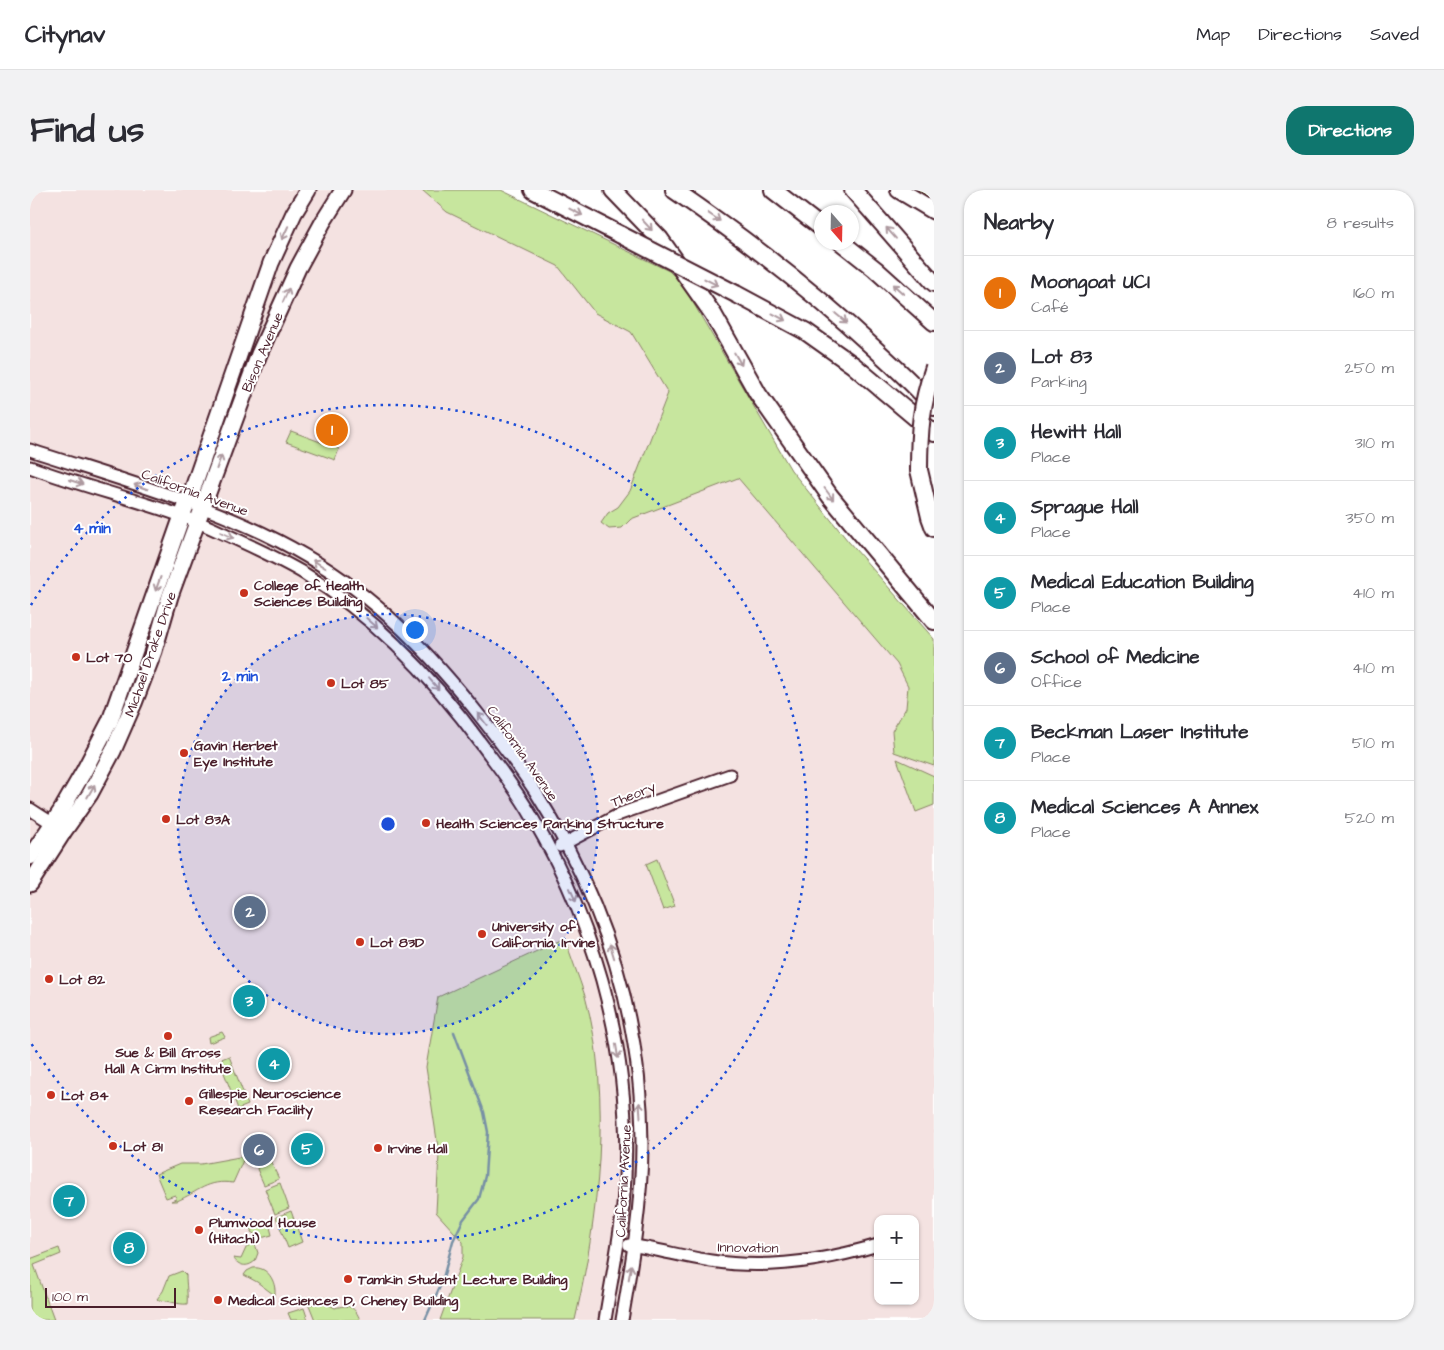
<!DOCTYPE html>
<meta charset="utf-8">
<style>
body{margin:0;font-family:"Architects Daughter",sans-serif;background:#f2f2f3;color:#2b2b33}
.controls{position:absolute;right:15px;bottom:15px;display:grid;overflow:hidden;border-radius:10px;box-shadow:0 1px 4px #0004}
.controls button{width:45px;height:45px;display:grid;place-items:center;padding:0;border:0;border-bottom:1px solid #e1e1e2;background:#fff;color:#2b2b33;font:25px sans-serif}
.compass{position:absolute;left:784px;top:15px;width:45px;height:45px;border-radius:50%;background:#fff;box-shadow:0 1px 4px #0004;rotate:160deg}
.scale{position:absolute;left:15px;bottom:12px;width:131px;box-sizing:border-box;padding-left:5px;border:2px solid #4a1f2b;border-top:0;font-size:14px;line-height:18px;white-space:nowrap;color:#4a1f2b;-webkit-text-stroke:4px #fff;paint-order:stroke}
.you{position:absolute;left:384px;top:439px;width:18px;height:18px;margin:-12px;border:4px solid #fff;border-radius:50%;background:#1a73e8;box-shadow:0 0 0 8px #1a73e833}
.badge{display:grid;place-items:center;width:32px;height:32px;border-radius:50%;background:#0f766e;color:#fff;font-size:16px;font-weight:700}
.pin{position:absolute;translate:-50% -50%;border:2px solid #fff;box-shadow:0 1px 5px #0006}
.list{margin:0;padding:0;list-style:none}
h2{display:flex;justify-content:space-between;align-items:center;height:65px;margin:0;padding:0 20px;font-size:21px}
h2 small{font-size:16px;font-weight:400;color:#7c7c81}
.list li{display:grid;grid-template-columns:32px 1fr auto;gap:15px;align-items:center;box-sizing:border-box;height:75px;padding:0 20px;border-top:1px solid #e1e1e2}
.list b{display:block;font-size:19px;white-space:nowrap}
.list p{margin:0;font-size:16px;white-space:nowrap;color:#7c7c81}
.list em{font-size:16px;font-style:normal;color:#7c7c81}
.map{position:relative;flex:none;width:904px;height:1130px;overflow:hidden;border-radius:20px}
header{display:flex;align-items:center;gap:30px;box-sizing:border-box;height:70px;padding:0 25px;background:#fff;border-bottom:1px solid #e1e1e2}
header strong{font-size:24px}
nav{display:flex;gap:28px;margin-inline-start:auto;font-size:18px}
.intro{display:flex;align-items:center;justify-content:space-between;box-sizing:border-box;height:120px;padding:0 30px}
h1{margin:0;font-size:35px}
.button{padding:12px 22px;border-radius:20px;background:#0f766e;color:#fff;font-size:18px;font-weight:700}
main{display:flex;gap:30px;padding:0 30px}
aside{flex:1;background:#fff;border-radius:20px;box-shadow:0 1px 4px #0004}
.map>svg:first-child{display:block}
.built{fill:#f4e2e1;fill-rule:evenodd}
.green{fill:#c7e69e;stroke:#888264}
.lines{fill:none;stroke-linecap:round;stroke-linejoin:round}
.stream{stroke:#7790a5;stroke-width:2.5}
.minor-casing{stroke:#4a1f2b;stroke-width:15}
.major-casing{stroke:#4a1f2b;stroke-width:19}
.highway-casing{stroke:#4a1f2b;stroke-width:20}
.minor{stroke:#fff;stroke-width:11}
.major{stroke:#fff;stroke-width:15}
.highway{stroke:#fff;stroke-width:16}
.highway-bridge-casing{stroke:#4a1f2b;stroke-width:20;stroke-linecap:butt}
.highway-bridge{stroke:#fff;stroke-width:16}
.oneway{stroke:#ae9aa0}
.ring{fill:none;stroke:#1d4ed8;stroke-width:2.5;stroke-dasharray:2.5 5}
.poi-dot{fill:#c8321e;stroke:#fff;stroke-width:2}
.labels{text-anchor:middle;stroke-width:4;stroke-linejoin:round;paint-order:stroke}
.street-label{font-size:14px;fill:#4a1f2b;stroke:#fff}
.poi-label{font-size:14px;font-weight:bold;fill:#4a1f2b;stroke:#fff;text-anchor:start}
.centre{fill:#1d4ed8;stroke:#fff;stroke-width:2.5}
.ring-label{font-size:15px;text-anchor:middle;font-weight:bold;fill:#1d4ed8;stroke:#fff;stroke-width:4;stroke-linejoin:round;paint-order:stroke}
</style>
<header>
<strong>Citynav</strong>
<nav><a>Map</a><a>Directions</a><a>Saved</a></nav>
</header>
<div class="intro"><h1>Find us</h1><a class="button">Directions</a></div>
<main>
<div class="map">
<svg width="904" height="1130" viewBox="0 0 904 1130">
<rect width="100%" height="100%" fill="#fff"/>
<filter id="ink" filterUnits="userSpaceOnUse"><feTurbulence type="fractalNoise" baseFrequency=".02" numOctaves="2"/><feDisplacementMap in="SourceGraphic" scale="10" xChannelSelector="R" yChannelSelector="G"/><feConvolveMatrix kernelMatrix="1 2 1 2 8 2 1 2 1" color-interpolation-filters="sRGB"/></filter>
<g filter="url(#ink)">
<!-- built -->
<path class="built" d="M0,0H460L759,289L904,459V1130H0ZM848,1029H885V1111H848Z"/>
<!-- green -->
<g class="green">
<path d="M392,0H471L639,81L649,91L658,104L761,280L818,351L904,449V576L864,562L862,541L876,518L878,496L867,474L708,288L601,329L592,338L579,339L571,333L578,323L588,317L600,301L638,203L601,142L565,123L528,76L417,22Z"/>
<path d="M883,0H904V14Z"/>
<path d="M261,241L309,259L305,270L256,252Z"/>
<path d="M867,569L904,586V615L886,622Z"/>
<path d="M627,669L645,716L633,720L616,674Z"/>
<path d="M535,748C541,768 549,787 555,806C583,906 568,1030 545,1130H410L433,1067V1052L406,1022L409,964L396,877L408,807Z"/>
<path d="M192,842L195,847L179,853L178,847Z"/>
<path d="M199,866L218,915L208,919L189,870Z"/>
<path d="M215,966L203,993C178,989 168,1002 147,1011H141L146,1009L145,1005L136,1008L126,984L150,974H171Z"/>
<path d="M228,968L233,971L239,968L249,989L234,995L227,979L228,976L225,973Z"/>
<path d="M250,993L259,1018L245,1024L235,999Z"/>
<path d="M261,1021L272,1052L258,1058L246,1027Z"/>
<path d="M237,1031L240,1037L242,1045L231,1048L221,1042L222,1037Z"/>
<path d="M221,1054H225L228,1063L225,1071C217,1078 209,1076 203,1068L211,1069L216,1058Z"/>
<path d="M29,1058L31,1064L4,1075L24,1130H0V1069Z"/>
<path d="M223,1078C238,1076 246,1092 245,1104H243L227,1092L214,1085L217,1081Z"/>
<path d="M152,1081L156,1085C156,1093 158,1107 157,1114C148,1115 138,1110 128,1110L127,1109L133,1101L139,1086Z"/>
<path d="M292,1111L305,1118C318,1114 325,1116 330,1130H285L279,1115Z"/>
<path d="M274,1118L278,1130H261L258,1123Z"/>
</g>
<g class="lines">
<!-- stream -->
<path class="stream" d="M395,1130L412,1092L423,1051L433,1030L449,1009L455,986L458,942L454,922L424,842"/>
<!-- minor casing -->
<g class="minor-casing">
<g id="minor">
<path d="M0,260C91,290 193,317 276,366C347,407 403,466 453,530C471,553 489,577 505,601C573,708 612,827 612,954C612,1013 602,1072 592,1130"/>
<path d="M0,277C49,295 100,308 149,325C165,330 181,338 197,345C223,357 250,369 275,384C346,427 404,489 453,556C470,579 488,602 502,627C571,744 606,880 593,1016C589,1054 581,1092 575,1130"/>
<path d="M0,619L28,637"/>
<path d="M530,656L590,624L700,585"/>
<path d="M599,1055C627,1059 654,1067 681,1071C737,1080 794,1071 848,1055"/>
</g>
</g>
<!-- major casing -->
<g class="major-casing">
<g id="major">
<path d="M0,667L31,621L54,581L80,531L152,326L163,298L241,73L264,23L278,0"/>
<path d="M0,694L34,641L60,604L83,561L104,513L124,461L140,406L229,164L268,78L293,32L313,0"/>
</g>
</g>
<!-- highway casing -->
<g class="highway-casing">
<g id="highway">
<path d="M503,0L591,45"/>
<path d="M583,0L630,49L683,124L728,204L800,306L904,431"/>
<path d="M644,0C714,48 782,100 844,158C865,177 886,196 904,217"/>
<path d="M743,0L792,38"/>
<path d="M823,0L904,93"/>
<path d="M869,0L904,21"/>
<path d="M811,52L845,79L904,132"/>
<path d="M706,104L775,141L823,175L904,243"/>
<path d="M889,280L900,327L904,338"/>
</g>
</g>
<!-- minor -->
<use href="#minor" class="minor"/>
<!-- major -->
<use href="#major" class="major"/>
<!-- highway -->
<use href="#highway" class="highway"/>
<!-- highway-bridge casing -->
<g class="highway-bridge-casing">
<g id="highway-bridge">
<path d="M591,45L706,104"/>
<path d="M889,280C889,241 891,215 904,177"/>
</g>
</g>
<!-- highway-bridge -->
<use href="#highway-bridge" class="highway-bridge"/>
</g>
<!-- one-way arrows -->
<defs><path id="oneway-shaft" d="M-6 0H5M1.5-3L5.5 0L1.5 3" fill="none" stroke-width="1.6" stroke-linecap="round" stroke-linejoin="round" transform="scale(1.25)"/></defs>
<g class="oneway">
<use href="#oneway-shaft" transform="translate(546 22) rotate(27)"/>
<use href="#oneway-shaft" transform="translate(684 27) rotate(34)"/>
<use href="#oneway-shaft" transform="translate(617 35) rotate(47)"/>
<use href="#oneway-shaft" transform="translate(255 43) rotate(115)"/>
<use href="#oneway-shaft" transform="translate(861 43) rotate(-131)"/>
<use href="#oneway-shaft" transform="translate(681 92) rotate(27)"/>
<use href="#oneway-shaft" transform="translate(868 99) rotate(-138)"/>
<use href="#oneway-shaft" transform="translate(256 105) rotate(-66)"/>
<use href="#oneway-shaft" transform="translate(749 127) rotate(28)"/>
<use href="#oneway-shaft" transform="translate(811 128) rotate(40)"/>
<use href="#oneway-shaft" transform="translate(708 169) rotate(60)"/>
<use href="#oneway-shaft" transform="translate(189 272) rotate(-70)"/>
<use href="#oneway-shaft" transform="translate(46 292) rotate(18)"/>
<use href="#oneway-shaft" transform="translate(111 297) rotate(-161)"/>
<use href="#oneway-shaft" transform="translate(799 304) rotate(53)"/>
<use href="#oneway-shaft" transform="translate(197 345) rotate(24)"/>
<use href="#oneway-shaft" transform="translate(289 374) rotate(-148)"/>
<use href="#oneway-shaft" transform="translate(128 394) rotate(110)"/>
<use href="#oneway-shaft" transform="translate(342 433) rotate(41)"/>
<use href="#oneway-shaft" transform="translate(404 494) rotate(49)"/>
<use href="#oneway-shaft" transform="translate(452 529) rotate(-128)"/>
<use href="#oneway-shaft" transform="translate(61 601) rotate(-60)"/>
<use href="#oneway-shaft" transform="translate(543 705) rotate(66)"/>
<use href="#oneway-shaft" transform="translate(582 761) rotate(-107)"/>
<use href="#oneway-shaft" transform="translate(587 861) rotate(81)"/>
<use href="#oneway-shaft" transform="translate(610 920) rotate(-94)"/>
<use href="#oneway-shaft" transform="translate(600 1082) rotate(-80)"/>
</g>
</g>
<!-- distance rings -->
<circle cx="358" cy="634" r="210" fill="#1d4ed8" fill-opacity=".12"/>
<g class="ring">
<circle cx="358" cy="634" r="210"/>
<path d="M1 415A419 419 0 1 1 1 853"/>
</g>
<!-- markers -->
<g class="poi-dot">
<circle cx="214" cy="403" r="5"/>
<circle cx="46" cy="467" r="5"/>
<circle cx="301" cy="493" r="5"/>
<circle cx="154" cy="563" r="5"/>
<circle cx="136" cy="629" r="5"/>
<circle cx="396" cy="633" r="5"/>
<circle cx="452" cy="744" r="5"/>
<circle cx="330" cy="752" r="5"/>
<circle cx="19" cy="789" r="5"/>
<circle cx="138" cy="846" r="5"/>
<circle cx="21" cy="905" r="5"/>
<circle cx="159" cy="911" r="5"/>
<circle cx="83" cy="956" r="5"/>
<circle cx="348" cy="958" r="5"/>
<circle cx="169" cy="1040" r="5"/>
<circle cx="318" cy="1089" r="5"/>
<circle cx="188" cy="1110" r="5"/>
</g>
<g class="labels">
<!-- street labels -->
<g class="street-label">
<text transform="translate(232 162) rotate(-67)" y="5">Bison Avenue</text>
<text transform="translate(165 302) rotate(20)" y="5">California Avenue</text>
<text transform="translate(120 464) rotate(-71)" y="5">Michael Drake Drive</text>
<text transform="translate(493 563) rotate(55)" y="5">California Avenue</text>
<text transform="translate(603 604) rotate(-22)" y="5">Theory</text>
<text transform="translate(593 991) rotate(-87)" y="5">California Avenue</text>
<text transform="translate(718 1057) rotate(1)" y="5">Innovation</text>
</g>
<!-- poi labels -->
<g class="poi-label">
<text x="224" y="400">College of Health<tspan x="224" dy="16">Sciences Building</tspan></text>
<text x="56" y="472">Lot 70</text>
<text x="311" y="498">Lot 85</text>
<text x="164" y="560">Gavin Herbet<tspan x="164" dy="16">Eye Institute</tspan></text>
<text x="146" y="634">Lot 83A</text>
<text x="406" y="638">Health Sciences Parking Structure</text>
<text x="462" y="741">University of<tspan x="462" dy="16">California, Irvine</tspan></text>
<text x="340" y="757">Lot 83D</text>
<text x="29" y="794">Lot 82</text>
<text x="138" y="867" text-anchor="middle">Sue &amp; Bill Gross<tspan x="138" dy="16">Hall A Cirm Institute</tspan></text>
<text x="169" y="908">Gillespie Neuroscience<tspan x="169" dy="16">Research Facility</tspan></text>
<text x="31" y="910">Lot 84</text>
<text x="93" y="961">Lot 81</text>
<text x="358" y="963">Irvine Hall</text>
<text x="179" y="1037">Plumwood House<tspan x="179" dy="16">(Hitachi)</tspan></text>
<text x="328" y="1094">Tamkin Student Lecture Building</text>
<text x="198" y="1115">Medical Sciences D, Cheney Building</text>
</g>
</g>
<circle cx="358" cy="634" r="8" class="centre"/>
<g class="ring-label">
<text x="62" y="343">4 min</text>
<text x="210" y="491">2 min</text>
</g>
</svg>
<div class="controls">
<button>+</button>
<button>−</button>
</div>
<svg class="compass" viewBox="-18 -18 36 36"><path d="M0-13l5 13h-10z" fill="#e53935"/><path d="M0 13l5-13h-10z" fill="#7c7c81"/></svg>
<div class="scale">100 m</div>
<div class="you"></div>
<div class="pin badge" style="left:302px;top:240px;background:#e8710a">1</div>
<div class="pin badge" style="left:220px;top:722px;background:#5c6f8a">2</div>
<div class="pin badge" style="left:219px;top:811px;background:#0f9aa8">3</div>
<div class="pin badge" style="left:244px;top:874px;background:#0f9aa8">4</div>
<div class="pin badge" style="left:277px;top:959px;background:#0f9aa8">5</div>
<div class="pin badge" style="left:229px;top:960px;background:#5c6f8a">6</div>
<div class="pin badge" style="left:39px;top:1011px;background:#0f9aa8">7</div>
<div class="pin badge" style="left:99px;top:1058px;background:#0f9aa8">8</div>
</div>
<aside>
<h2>Nearby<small>8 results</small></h2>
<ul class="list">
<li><span class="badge" style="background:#e8710a">1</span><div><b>Moongoat UCI</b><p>Café</p></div><em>160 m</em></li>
<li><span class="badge" style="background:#5c6f8a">2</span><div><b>Lot 83</b><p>Parking</p></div><em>250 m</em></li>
<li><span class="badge" style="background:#0f9aa8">3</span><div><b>Hewitt Hall</b><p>Place</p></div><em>310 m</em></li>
<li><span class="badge" style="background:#0f9aa8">4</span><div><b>Sprague Hall</b><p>Place</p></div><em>350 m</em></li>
<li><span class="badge" style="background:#0f9aa8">5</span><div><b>Medical Education Building</b><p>Place</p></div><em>410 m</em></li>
<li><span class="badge" style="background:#5c6f8a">6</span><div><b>School of Medicine</b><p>Office</p></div><em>410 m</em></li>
<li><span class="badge" style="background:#0f9aa8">7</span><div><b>Beckman Laser Institute</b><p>Place</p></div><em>510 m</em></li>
<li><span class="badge" style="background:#0f9aa8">8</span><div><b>Medical Sciences A Annex</b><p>Place</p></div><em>520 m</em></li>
</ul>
</aside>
</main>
